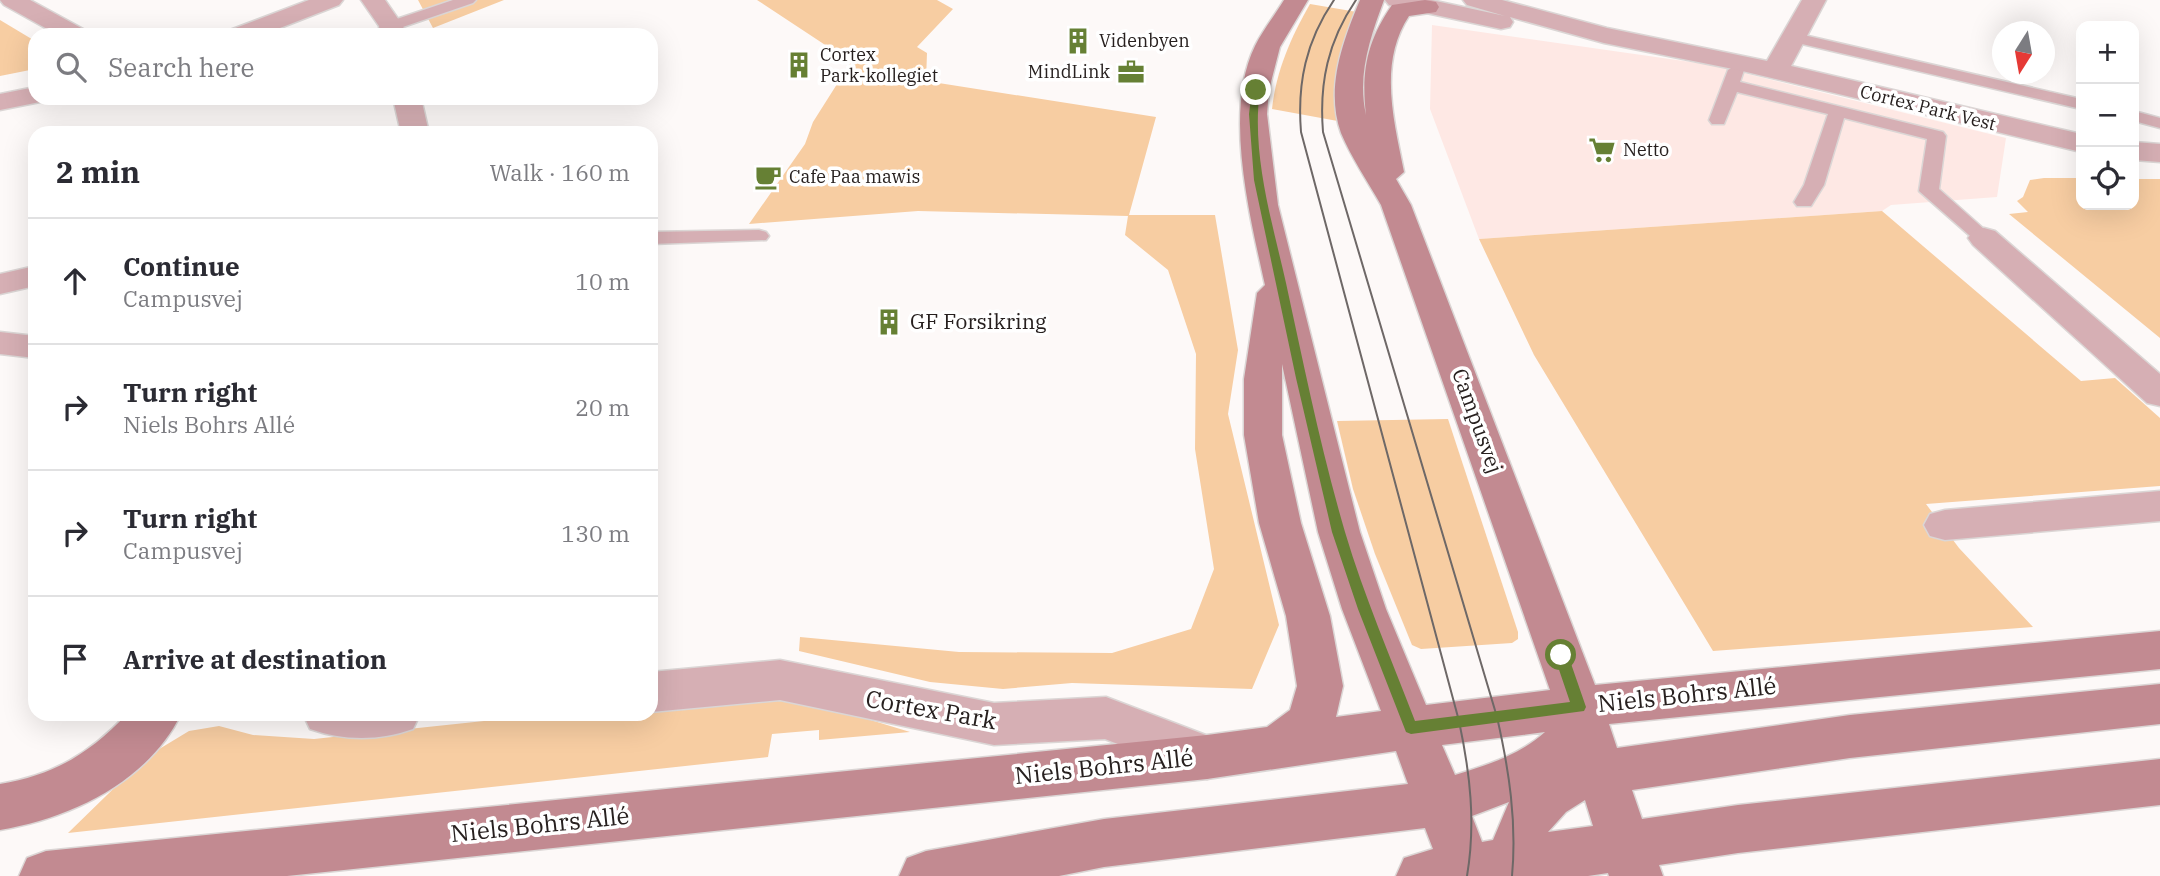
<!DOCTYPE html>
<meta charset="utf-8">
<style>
body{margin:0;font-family:"IBM Plex Serif",serif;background:#f7f7f7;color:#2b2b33}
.controls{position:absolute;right:21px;top:21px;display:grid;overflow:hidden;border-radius:14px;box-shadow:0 7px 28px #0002}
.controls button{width:63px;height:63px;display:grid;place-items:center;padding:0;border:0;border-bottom:2px solid #e1e1e2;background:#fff;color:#2b2b33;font:35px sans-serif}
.compass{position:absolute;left:1992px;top:21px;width:63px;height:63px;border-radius:50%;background:#fff;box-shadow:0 7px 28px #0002;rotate:191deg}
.stop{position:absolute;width:21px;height:21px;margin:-16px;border:5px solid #668034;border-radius:50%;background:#fff}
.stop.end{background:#668034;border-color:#fff;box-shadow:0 2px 7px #0008}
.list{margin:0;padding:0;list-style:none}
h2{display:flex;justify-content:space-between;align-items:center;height:91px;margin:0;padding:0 28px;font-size:30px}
h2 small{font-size:23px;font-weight:400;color:#7c7c81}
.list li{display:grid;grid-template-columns:46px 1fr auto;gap:21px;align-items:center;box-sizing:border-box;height:126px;padding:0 28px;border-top:2px solid #e1e1e2}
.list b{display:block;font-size:26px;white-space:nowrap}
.list p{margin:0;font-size:23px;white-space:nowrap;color:#7c7c81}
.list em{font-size:23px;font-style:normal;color:#7c7c81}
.icon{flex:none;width:38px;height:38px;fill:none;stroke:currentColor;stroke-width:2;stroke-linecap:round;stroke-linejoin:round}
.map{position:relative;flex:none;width:2160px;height:876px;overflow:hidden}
.search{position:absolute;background:#fff;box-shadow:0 7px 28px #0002;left:28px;top:28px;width:630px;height:77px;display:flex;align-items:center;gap:18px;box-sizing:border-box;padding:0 24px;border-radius:21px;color:#7c7c81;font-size:26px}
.panel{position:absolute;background:#fff;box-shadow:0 7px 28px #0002;left:28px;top:126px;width:630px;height:595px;border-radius:21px}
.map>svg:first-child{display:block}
.built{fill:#fee8e4}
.green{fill:#f7cda2}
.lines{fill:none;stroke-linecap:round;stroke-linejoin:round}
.lane-casing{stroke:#dbd6d5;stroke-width:3}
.street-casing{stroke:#dbd6d5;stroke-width:3}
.secondary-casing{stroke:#dbd6d5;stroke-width:3}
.lane{fill:#d6afb4;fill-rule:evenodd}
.street{fill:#d6afb4;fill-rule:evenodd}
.secondary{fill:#c28a91;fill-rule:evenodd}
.tram{stroke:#6e6867;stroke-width:2}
.route{fill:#668034}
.labels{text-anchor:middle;stroke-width:7;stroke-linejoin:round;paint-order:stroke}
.far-poi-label{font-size:18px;fill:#27201f;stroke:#fff;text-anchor:start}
.far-street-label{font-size:18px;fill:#27201f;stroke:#fff}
.poi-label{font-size:21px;fill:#27201f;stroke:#fff;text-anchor:start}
.street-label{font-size:21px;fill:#27201f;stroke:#fff}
.near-street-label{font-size:24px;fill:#27201f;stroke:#fff}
</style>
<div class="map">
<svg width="2160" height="876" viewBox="0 0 2160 876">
<rect width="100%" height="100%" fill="#fdf9f8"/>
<!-- built -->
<path class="built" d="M1432,25L1712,65L2006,138L1997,197L1891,205L1882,211L1479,239L1430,109Z"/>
<!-- green -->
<g class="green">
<path d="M418,0H504L433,28Z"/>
<path d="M757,0H937L953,9L917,47L927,53L926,81L1156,117L1129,215H1215L1238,350L1228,414L1279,625L1252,689L1072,683L1003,689L930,682L799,651L800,637L959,652L1112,653L1191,629L1214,569L1195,449L1196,354L1168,270L1125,235L1128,216L918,211L749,224L805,144L813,122L851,62Z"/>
<path d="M1310,4L1357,12L1343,122L1272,109C1276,71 1291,37 1310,4Z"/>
<path d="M0,20L35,41V69L0,76Z"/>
<path d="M2044,178H2081V205H2134V179H2160V338L2009,214L2028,212L2017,201L2023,197L2030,180Z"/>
<path d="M1882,211L2081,381L2115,378L2160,418V486L1926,504L1959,548L2033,627L1713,651L1534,355L1479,239Z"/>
<path d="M1448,419L1518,632V639L1512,643L1421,649L1412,645L1375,554L1353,489L1337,421Z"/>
<path d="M752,696L828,707L910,732L819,740V730L772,734L768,757L68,833L146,757L189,731L219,726L253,735L314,739L550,714H651V703Z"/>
</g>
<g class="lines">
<!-- lane casing -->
<g class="lane-casing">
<g id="lane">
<path d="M453,0H476L473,3L397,29L391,31L383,26L385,23Z"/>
<path d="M1795,33L2081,99V109L1789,41L1787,38Z"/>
<path d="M1736,65L1744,70L1740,82L1943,132L1946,136L1939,189L1994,238L1991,242H1977L1919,191L1927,139L1844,118L1824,185L1811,206H1797L1794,202L1804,185L1828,114L1737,92L1724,124H1712L1709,120L1728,70Z"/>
<path d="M2134,111L2160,118V128L2134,121Z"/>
<path d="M759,230L766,232L769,236L766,240L651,244V232Z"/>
</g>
</g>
<!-- street casing -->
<g class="street-casing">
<g id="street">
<path d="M0,0H30L85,30L89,35H58L4,5Z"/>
<path d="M309,0H343L339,5L262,35H226L230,30Z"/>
<path d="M361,0H385L403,26L406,35H380L379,26Z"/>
<path d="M1385,0H1431L1505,16L1467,5L1463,0H1502L1607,28L1767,61L1802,0H1826L1791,66L2081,134V152L1738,70L1604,43L1510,17L1513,22L1510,27L1501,29L1389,5Z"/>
<path d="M35,87V98H46L45,101L0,110V94Z"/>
<path d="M393,98H421L429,133H401Z"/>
<path d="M2134,142L2160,144V162L2134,160Z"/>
<path d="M1984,228L1995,231L2160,374V406L2147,403L1973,245L1968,238L1973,231Z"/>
<path d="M35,266V286L0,294V274Z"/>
<path d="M0,332L35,336V358L0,354Z"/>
<path d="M2160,491V521L1945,540L1930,536L1924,525L1930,514L1945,510Z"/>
<path d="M780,660L994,703L1106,697L1224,742L1232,757L1224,772L1207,779L1105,739L994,745L780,700L651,712V672Z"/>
<path d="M303,714H420L413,729C379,741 344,741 310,729Z"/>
</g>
</g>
<!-- secondary casing -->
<g class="secondary-casing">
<g id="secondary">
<path d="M1284,0H1308L1280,47L1269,90L1267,114L1278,205L1360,532L1386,609L1426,705L1550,690L1381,205C1368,182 1351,157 1341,133C1325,88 1343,41 1360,0H1384C1370,38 1357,75 1366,115C1361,71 1367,41 1392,5L1425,0L1436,2L1439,7L1436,12L1409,16C1378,63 1394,121 1404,172L1396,179L1411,205L1595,685L2160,631V669L1609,724L1617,748L1850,715L2160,684V724L1850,758L1632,790L1642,819L1738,805L2160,759V805L1738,853L1659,865L1663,876H1609L1608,873L1588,876H1396L1404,858L1433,849L1425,828L1104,867L1059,876H899L907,858L926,851L1104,819L1408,784L1396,751L1207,779L287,876H19L27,858L46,851L1207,735L1267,727L1290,710L1297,686L1286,616L1259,523L1244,435V379L1257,293L1265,285C1250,217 1223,111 1255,46C1263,30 1275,15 1284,0ZM1282,364L1318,532L1342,609L1381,711L1336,717L1343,686L1330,616L1301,523L1282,435ZM1545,732C1520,755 1487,765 1455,775L1442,745ZM1585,800L1593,826L1548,832L1566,812ZM1509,802L1493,840L1482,842L1472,816Z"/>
<path d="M127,714H181C148,782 71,818 0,830V784C54,775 89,754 127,714Z"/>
</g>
</g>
<!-- lane -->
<use href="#lane" class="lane"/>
<!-- street -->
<use href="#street" class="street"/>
<!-- secondary -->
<use href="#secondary" class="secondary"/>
<!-- tram -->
<g class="tram">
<path d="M1334,0C1306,41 1297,83 1301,132L1459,721C1470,773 1476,823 1467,876"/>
<path d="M1356,0C1328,41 1319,83 1323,132L1497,717C1509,770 1517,822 1512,876"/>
</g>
</g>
<!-- route -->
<path class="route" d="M1256,87L1260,90C1251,154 1272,221 1286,283C1304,366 1321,450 1345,532C1364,596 1391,658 1415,721L1570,702L1554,655L1561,649L1568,655L1586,707L1584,711L1411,734L1406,732L1358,609L1332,532L1296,378L1254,180L1249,114L1252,90Z"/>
<!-- icons -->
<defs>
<g id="building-bare" transform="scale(2.1)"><path d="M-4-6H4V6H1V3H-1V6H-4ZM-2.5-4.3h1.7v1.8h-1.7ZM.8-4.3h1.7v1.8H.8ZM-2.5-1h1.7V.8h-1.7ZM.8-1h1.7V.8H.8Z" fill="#668034" stroke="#fff" stroke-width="2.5" paint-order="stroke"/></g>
<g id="office-bare" transform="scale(2.1)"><path d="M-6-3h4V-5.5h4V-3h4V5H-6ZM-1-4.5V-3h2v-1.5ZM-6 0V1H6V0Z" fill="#668034" stroke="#fff" stroke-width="2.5" paint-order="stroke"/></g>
<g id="supermarket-bare" transform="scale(2.1)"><path d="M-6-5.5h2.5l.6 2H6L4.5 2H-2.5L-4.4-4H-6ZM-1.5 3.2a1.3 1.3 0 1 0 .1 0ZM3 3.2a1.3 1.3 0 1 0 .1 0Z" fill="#668034" stroke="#fff" stroke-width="2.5" paint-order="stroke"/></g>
<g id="cafe-bare" transform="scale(2.1)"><path d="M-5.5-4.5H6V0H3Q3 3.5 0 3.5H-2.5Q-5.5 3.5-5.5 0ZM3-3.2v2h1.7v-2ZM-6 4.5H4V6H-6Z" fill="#668034" stroke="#fff" stroke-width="2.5" paint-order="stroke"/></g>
</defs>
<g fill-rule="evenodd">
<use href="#building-bare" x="1078" y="41"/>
<use href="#building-bare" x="799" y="65"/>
<use href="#office-bare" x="1131" y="72"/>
<use href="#supermarket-bare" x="1602" y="150"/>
<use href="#cafe-bare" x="768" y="177"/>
<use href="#building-bare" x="889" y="322"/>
</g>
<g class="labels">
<!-- far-poi labels -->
<g class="far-poi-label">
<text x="1099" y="47">Videnbyen</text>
<text x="820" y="61">Cortex<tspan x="820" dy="21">Park-kollegiet</tspan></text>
<text x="1110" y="78" text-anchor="end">MindLink</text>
<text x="1623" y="156">Netto</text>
<text x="789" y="183">Cafe Paa mawis</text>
</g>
<!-- far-street labels -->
<g class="far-street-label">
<text transform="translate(1928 108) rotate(14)" y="6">Cortex Park Vest</text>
</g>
<!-- poi labels -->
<g class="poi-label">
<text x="910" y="329">GF Forsikring</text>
</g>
<!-- street labels -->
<g class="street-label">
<text transform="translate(1477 421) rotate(70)" y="7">Campusvej</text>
</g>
<!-- near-street labels -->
<g class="near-street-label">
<text transform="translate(1687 695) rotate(-6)" y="8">Niels Bohrs Allé</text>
<text transform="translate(931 710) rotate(10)" y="8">Cortex Park</text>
<text transform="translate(1104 767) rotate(-6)" y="8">Niels Bohrs Allé</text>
<text transform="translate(540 825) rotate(-6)" y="8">Niels Bohrs Allé</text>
</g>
</g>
</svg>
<div class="controls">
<button>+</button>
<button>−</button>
<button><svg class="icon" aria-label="locate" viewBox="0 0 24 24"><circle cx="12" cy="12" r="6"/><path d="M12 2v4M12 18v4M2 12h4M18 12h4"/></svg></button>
</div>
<svg class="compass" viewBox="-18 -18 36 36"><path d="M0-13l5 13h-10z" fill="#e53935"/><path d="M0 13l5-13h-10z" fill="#7c7c81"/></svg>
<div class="stop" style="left:1561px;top:655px"></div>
<div class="stop end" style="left:1256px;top:90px"></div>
<div class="search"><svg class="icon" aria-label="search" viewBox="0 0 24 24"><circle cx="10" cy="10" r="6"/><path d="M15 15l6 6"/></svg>Search here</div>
<section class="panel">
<h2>2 min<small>Walk · 160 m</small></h2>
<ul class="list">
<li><svg class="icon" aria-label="ahead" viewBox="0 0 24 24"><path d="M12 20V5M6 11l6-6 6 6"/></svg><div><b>Continue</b><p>Campusvej</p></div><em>10 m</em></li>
<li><svg class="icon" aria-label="right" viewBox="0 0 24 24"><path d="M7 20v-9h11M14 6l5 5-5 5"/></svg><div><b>Turn right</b><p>Niels Bohrs Allé</p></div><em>20 m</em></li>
<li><svg class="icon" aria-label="right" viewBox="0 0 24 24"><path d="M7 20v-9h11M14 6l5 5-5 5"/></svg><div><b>Turn right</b><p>Campusvej</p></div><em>130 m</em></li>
<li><svg class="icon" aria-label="arrive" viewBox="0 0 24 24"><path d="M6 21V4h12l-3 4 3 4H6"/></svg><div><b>Arrive at destination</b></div></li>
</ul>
</section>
</div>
